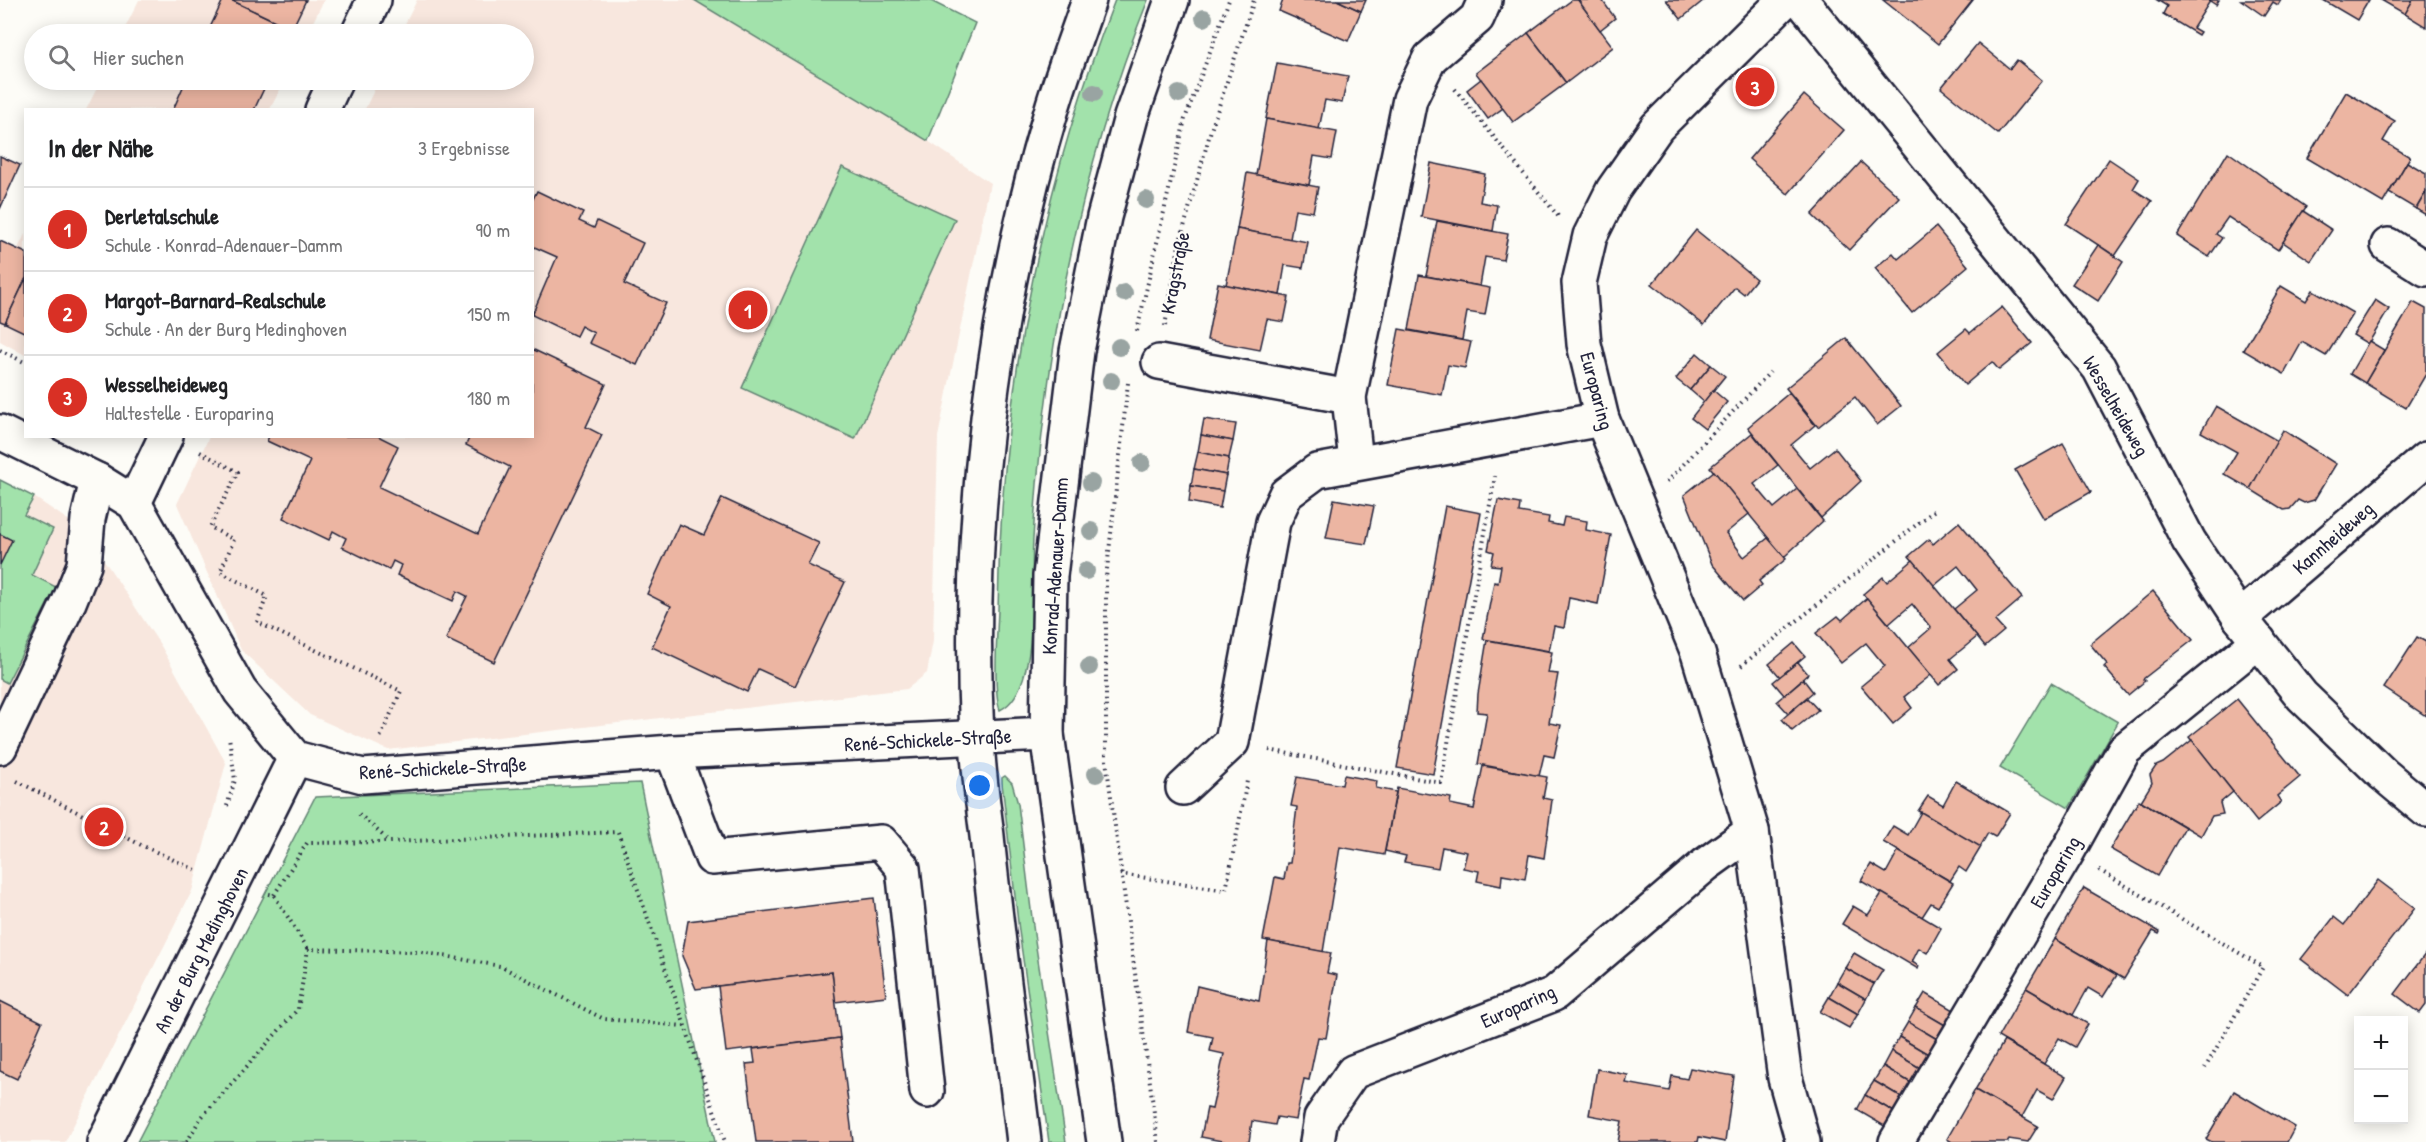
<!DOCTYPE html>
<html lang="de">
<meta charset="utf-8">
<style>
body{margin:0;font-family:"Patrick Hand",sans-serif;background:#f2f2f2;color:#202124}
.controls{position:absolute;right:18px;bottom:18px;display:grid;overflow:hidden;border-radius:0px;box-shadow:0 3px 15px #0003}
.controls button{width:54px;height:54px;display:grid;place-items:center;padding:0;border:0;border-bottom:2px solid #e0e0e0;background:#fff;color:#202124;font:30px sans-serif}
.you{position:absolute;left:980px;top:786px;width:21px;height:21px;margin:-15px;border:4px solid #fff;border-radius:50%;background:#1a73e8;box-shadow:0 0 0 9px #1a73e833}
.badge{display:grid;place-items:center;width:39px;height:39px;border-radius:50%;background:#d93025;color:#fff;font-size:20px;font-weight:700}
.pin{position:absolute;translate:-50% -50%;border:3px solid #fff;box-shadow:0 2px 6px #0006}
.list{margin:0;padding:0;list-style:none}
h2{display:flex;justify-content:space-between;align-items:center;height:78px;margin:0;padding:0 24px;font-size:26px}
h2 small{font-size:20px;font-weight:400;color:#757577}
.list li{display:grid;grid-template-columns:39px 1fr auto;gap:18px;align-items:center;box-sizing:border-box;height:84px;padding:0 24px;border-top:2px solid #e0e0e0}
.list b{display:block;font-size:22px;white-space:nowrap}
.list p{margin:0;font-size:20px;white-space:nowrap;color:#757577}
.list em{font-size:20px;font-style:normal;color:#757577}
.icon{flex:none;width:33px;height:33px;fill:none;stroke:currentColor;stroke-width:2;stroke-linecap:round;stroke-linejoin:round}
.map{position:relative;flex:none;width:2426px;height:1142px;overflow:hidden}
.search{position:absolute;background:#fff;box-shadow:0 3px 15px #0003;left:24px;top:24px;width:510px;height:66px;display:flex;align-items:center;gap:15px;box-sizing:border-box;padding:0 21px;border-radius:33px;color:#757577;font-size:22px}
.panel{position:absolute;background:#fff;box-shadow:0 3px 15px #0003;left:24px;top:108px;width:510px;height:330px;border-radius:0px}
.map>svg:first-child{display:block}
.built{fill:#f8e7de}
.green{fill:#a2e2ab;stroke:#628273;stroke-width:1.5}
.building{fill:#ecb5a2;stroke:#22223b;stroke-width:1.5}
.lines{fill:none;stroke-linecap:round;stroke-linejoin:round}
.minor-casing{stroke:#22223b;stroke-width:38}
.major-casing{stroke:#22223b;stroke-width:38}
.path{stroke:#22223b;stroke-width:4;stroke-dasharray:1.5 4.5;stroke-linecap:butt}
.minor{stroke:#fdfcf7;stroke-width:33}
.major{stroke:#fdfcf7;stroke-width:33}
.tree{fill:#99a4a2}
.labels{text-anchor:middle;stroke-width:4.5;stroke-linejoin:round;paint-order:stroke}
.street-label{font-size:20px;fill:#22223b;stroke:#fdfcf7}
</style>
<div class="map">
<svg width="2426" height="1142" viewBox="0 0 2426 1142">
<rect width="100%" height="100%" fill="#fdfcf7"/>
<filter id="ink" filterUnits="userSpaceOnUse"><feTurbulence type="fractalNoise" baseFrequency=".0167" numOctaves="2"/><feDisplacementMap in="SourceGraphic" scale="12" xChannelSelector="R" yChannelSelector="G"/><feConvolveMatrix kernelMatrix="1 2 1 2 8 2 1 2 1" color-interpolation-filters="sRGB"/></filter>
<g filter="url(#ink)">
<!-- built -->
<g class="built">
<path d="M139,0H324L307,34H122Z"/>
<path d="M417,0H694L928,141L990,183L938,437L933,641L927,673L907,689L388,750L310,715L241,650L177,504L209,437L532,436V110L365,109L379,80H524V34H400Z"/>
<path d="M101,80H285L270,109L86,110Z"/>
<path d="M25,234V355L0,341V286Z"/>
<path d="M0,480L34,497L71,522L104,560L161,646L226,763L192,891L65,1142H0Z"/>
</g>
<!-- green -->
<g class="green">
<path d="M694,0H929L975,23L928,141Z"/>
<path d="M1115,0H1148C1079,171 1044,356 1033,539C1030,580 1042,690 1000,710C993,691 997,634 998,611C1000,403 1039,193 1115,0Z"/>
<path d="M842,167L955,219L855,439L742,388Z"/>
<path d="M0,480L34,497L24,515L53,529L32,575L56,587L7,683L0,679Z"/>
<path d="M2051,683L2118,722L2069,808L2000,768Z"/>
<path d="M1005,776L1012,783L1018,804L1034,934L1066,1142H1049L1019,931L1002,783V778Z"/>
<path d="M640,783L715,1142H137L315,797Z"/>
</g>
<!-- building -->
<g class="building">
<path d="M223,0H231L292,29L290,34H207Z"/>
<path d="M231,0H306L292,29Z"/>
<path d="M1283,0H1337L1361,11L1348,41L1279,11Z"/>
<path d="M1337,0H1366L1361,11Z"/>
<path d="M1572,0H1578L1613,47L1566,83L1528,33Z"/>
<path d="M1578,0H1602L1615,18L1600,30Z"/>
<path d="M1666,0H1704L1681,19Z"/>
<path d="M1883,0H1973L1938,44Z"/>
<path d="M2157,0H2219L2216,5L2210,1L2193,28L2200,32L2198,35L2163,14L2167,6Z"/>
<path d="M2241,0H2281L2278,5L2273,2L2264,16Z"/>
<path d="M2323,0H2369L2357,20Z"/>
<path d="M2381,0H2413L2405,14Z"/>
<path d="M2413,0H2426V27L2405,14Z"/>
<path d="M1528,33L1566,83L1513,122L1476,73Z"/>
<path d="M1978,43L2010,69L2017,60L2042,80L1998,134L1941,88Z"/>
<path d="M1277,63L1348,76L1342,103L1325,100L1319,129L1266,119Z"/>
<path d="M1481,79L1503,108L1488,119L1467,90Z"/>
<path d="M186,80H268L254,110H173Z"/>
<path d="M2346,92L2395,121L2383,141L2410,157L2383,203L2307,158Z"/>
<path d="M1804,95L1844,130L1788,194L1749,159Z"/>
<path d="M1266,119L1337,132L1332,159L1314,156L1309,185L1256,175Z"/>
<path d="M2228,152L2306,207L2278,250L2228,217L2216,234L2222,238L2209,257L2177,236Z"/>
<path d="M0,156L20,165L0,209Z"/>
<path d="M2109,159L2139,179L2133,189L2152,201L2115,256L2066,224Z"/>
<path d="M1861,162L1899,197L1849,250L1812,215Z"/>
<path d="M2407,162L2426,173V192L2416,209L2389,193Z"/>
<path d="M1431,163L1485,174L1480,202L1497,205L1493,231L1421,217Z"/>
<path d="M1247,173L1318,187L1313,212L1295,209L1290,239L1237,229Z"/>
<path d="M537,191L583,213L579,221L594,228L597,221L643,243L624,284L666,303L637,365L589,343L594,333L581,326L576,336L532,315L557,257L532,246V201Z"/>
<path d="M2426,192V215L2416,209Z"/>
<path d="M2303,211L2332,230L2311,261L2283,242Z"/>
<path d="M1437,221L1508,234L1503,260L1485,257L1480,286L1426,276Z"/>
<path d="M1936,227L1968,266L1912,313L1875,268L1893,253L1898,259Z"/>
<path d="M1237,229L1308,242L1303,268L1285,265L1280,295L1226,285Z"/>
<path d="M1696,230L1756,279L1744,294L1735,287L1704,325L1652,284Z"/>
<path d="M0,241L26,253V278L5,323L0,321Z"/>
<path d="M2098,245L2123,262L2098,301L2072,284Z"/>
<path d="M1419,275L1490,288L1485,315L1467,312L1462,340L1409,330Z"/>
<path d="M26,278V333L5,323Z"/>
<path d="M1218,283L1289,297L1284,322L1267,319L1260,350L1207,340Z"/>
<path d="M2281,286L2306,301L2313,290L2353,313L2326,356L2302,342L2284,374L2243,350Z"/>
<path d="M2375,300L2389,309L2368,344L2353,335Z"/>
<path d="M2413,302L2426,309V374L2406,408L2365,383Z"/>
<path d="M2002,307L2032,343L1999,370L1992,362L1965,385L1938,352L1966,329L1970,333Z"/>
<path d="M1399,329L1471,342L1465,368L1448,365L1442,395L1388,385Z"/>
<path d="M1846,338L1901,406L1877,425L1855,397L1818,427L1786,388Z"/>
<path d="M2369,341L2384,350L2365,383L2350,374Z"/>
<path d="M532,349L606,384L586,427L602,435L494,662L446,639L467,596L457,591L453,601L397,575L401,565L393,561L389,570L342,547L346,538L333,531L329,540L283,518L310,461L267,441L269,436H378L398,446L379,487L478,534L510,467L466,445L470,436H532Z"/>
<path d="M1697,353L1711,365L1690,390L1676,379Z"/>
<path d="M1711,365L1725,376L1704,402L1690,390Z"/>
<path d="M1713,390L1727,402L1705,429L1691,418Z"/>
<path d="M1789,393L1815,425L1791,445L1810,468L1835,448L1861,481L1821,518L1748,427Z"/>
<path d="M2216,406L2278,441L2250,489L2224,474L2237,452L2201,432Z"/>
<path d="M1204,419L1236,424L1233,441L1201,435Z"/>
<path d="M2283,430L2336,464L2314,500L2304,503L2298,500L2290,509L2284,510L2250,489Z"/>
<path d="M1752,433L1778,465L1754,484L1774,508L1797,489L1823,521L1784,557L1710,467Z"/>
<path d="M1201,435L1233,441L1229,458L1198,452Z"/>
<path d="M2063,443L2091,492L2044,519L2015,470Z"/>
<path d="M1198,452L1229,458L1226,475L1194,469Z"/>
<path d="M1194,469L1226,475L1223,491L1191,486Z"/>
<path d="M1714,471L1749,514L1726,533L1744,557L1768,538L1786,559L1759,581L1762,585L1743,601L1712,564L1684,495Z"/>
<path d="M1191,486L1223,491L1220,508L1189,502Z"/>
<path d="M722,498L819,543L808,565L845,582L795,686L758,669L747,692L652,647L671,606L647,594L679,524L704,535Z"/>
<path d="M1334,499L1374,506L1366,544L1326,538Z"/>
<path d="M1498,500L1520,504L1519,512L1549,517L1548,523L1562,526L1564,517L1587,521L1586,530L1611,535L1598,604L1569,598L1564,628L1554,626L1549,651L1483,639L1494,582L1498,583L1501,566L1491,565L1494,552L1488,550Z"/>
<path d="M1445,506L1481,513L1433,774L1397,768Z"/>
<path d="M1959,522L2022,598L1995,621L2004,631L1985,647L1954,609L1977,590L1958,566L1934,586L1909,556L1929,539L1933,544Z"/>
<path d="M0,534L12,540L0,565Z"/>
<path d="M1913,560L1977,637L1950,659L1958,669L1939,685L1908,648L1931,628L1912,604L1889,624L1863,594L1883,577L1887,582Z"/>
<path d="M2153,591L2193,640L2143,679L2145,681L2128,695L2104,667L2107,664L2090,644Z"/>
<path d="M1867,598L1931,675L1904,697L1912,708L1893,724L1861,686L1885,666L1866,643L1841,663L1816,633L1838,616L1842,620Z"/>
<path d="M2417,637L2426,642V716L2384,688Z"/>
<path d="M1487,640L1552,652L1548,673L1558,674L1549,723L1561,725L1554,757L1544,755L1539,776L1478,764L1487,713L1477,712L1478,694Z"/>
<path d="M1794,643L1805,656L1780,677L1769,664Z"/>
<path d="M1798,662L1808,674L1784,695L1773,682Z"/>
<path d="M1803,679L1813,692L1788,713L1777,701Z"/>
<path d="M1807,698L1818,710L1792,731L1782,719Z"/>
<path d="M2237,699L2300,777L2277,796L2281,802L2257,822L2189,737Z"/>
<path d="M2192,740L2233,792L2220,803L2223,814L2212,816L2201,836L2141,801L2152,783L2150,775L2156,766L2163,763Z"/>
<path d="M1483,766L1547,777L1543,798L1552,800L1544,858L1529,855L1525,879L1502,875L1501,886L1477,881L1479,871L1463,868L1467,852L1442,847L1438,868L1404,862L1406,856L1385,851L1397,788L1451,798L1450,804L1474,809Z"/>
<path d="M1344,775L1377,781L1376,788L1396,792L1384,855L1340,847L1323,952L1263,940L1275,877L1284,879L1287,863H1290L1297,807L1291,806L1297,777L1342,785Z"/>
<path d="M1956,781L2010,813L1995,837L1988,833L1980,847L1918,811L1928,796L1943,805Z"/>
<path d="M2139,800L2185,827L2157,876L2110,849Z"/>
<path d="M1921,812L1981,847L1966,872L1959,867L1950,881L1883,842L1893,826L1908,835Z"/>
<path d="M1898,851L1953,883L1938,907L1931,903L1922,917L1861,881L1871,864L1886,873Z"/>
<path d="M2378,880L2415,908L2348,995L2301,959L2334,917L2344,925Z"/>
<path d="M2084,888L2160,932L2159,934L2153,931L2124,979L2055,939Z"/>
<path d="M1882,893L1941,928L1927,953L1919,948L1912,962L1919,966L1918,969L1842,924L1853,906L1868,915Z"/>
<path d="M874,898L886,996L835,1002L832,972L696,989L682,956L688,921Z"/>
<path d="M2055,939L2117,975L2103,997L2088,988L2073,1015L2026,988Z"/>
<path d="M1268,941L1331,953L1327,973L1337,975L1326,1038L1318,1037L1309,1080L1304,1079L1296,1120L1277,1117L1275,1125L1252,1121L1249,1142H1227L1201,1137L1207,1108L1212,1109L1224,1054L1210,1051L1213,1037L1188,1032L1197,986L1259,1001Z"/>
<path d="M1854,953L1883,970L1874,984L1845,968Z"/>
<path d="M2426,953V1005L2420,1013L2395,994Z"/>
<path d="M1845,968L1874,984L1866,999L1837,982Z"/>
<path d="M832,972L840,1038L726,1052L718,986Z"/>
<path d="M1837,982L1866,999L1858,1014L1829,997Z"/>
<path d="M2026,988L2088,1024L2075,1047L2059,1038L2044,1064L1998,1037Z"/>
<path d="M1925,993L1954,1010L1945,1025L1916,1008Z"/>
<path d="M1829,997L1858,1014L1849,1028L1820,1012Z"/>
<path d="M0,1001L42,1022L17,1079L0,1071Z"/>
<path d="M1916,1008L1945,1025L1937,1039L1908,1022Z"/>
<path d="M1908,1022L1937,1039L1928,1054L1899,1037Z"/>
<path d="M1899,1037L1928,1054L1920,1068L1891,1051Z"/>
<path d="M840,1038L853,1142H756L746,1064L755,1063L753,1049Z"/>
<path d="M2004,1041L2066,1077L2053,1099L2037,1090L2022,1117L1975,1090Z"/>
<path d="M1891,1051L1920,1068L1911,1083L1883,1066Z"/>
<path d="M1883,1066L1911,1083L1903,1098L1874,1081Z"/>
<path d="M1690,1068L1734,1076L1725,1142L1699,1137L1698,1142H1618L1622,1121L1589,1115L1597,1069L1628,1075L1626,1083L1669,1091L1672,1076L1687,1079Z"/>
<path d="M1874,1081L1903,1098L1894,1112L1865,1095Z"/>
<path d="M1975,1090L2038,1126L2028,1142L2009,1139L2008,1142H1952L1947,1139Z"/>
<path d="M2234,1091L2295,1127L2287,1142H2212L2206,1139Z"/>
<path d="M1865,1095L1894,1112L1886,1127L1857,1110Z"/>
</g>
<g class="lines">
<!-- minor casing -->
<g class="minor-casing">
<g id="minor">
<path d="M1785,0L1657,127L1613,190L1590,236L1579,283L1584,344L1602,419L1698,653L1752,831L1785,1078L1803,1142"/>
<path d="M1801,0L2099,368L2189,541L2240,618L2302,696L2383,774L2426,810"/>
<path d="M358,34L374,0"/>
<path d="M322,110L336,80"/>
<path d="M2388,245L2426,269"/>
<path d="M1159,362L1349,397"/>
<path d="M0,432L97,480L134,503L240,691L295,758L363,776L672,752L1047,734"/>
<path d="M1356,462L1349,397L1410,99L1430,58L1477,18L1485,0"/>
<path d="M134,503L166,436"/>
<path d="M2240,618L2426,459"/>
<path d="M0,747L69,602L84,565L88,519L97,480"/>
<path d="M672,752L712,858L881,842L903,868L927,1091"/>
<path d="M1183,788L1232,742L1273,522L1286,494L1317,471L1602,419"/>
<path d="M104,1142L295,758"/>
<path d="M1317,1142L1321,1118L1353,1072L1554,994L1705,865L1752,831"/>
<path d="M1896,1142L2068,851L2124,750L2259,641"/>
</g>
</g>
<!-- major casing -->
<g class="major-casing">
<g id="major">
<path d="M1024,1142C1012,1040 997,938 987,836C983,803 978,770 977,737C966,526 992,308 1053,105C1064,69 1077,35 1089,0"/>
<path d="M1104,1142L1047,734L1050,576L1077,351L1104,217L1131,117L1172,0"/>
</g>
</g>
<!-- path -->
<g class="path">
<path d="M1455,89L1558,216"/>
<path d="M1165,326L1179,245L1211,130L1254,0"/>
<path d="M1137,331L1185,119L1229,0"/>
<path d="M0,350L26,363"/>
<path d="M1128,383L1106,578V760L1158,1142"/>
<path d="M200,452L238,472L210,527L234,540L220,572L267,596L257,622L401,691L380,738"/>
<path d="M1667,482L1770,372"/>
<path d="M1741,666L1936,509"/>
<path d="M1269,750L1441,783L1495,476"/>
<path d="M17,781L141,845L198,871"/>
<path d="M227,806L235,780L229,737"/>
<path d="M359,814L390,842L618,832L725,1142"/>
<path d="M2099,870L2263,967L2205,1068"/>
<path d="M1120,874L1226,890L1247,781"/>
<path d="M269,894L274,895L308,949"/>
<path d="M274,895L307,843L389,842"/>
<path d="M187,1142L200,1119L298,1009L308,949L421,952L500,966L604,1019L684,1026"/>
</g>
<!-- minor -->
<use href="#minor" class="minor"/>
<!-- major -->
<use href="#major" class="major"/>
</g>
<!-- trees -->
<g class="tree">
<circle cx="1204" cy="18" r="9"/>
<circle cx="1094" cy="93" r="9"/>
<circle cx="1179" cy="94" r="9"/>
<circle cx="1146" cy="200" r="9"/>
<circle cx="1124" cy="293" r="9"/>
<circle cx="1119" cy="347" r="9"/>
<circle cx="1111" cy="381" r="9"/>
<circle cx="1142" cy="463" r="9"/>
<circle cx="1091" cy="483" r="9"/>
<circle cx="1091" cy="531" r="9"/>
<circle cx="1086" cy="571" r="9"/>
<circle cx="1089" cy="667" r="9"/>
<circle cx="1096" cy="774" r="9"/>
</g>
</g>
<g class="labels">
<!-- street labels -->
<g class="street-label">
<text transform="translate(1175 273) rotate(-79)" y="7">Kragstraße</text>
<text transform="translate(1597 391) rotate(75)" y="7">Europaring</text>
<text transform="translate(2116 406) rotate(60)" y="7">Wesselheideweg</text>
<text transform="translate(2333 538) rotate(-41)" y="7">Kannheideweg</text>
<text transform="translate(1055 566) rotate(-86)" y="7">Konrad-Adenauer-Damm</text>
<text transform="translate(928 740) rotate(-3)" y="7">René-Schickele-Straße</text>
<text transform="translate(443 768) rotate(-3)" y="7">René-Schickele-Straße</text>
<text transform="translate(2055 872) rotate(-60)" y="7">Europaring</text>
<text transform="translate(201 950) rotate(-63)" y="7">An der Burg Medinghoven</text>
<text transform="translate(1518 1006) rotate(-24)" y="7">Europaring</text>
</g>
</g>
</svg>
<div class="controls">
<button>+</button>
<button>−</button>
</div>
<div class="you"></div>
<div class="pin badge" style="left:748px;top:310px">1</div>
<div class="pin badge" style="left:104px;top:827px">2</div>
<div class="pin badge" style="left:1755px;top:87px">3</div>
<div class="search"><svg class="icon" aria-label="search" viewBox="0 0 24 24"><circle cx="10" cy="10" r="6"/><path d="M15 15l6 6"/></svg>Hier suchen</div>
<section class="panel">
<h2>In der Nähe<small>3 Ergebnisse</small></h2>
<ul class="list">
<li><span class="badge">1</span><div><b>Derletalschule</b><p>Schule · Konrad-Adenauer-Damm</p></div><em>90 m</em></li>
<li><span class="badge">2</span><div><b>Margot-Barnard-Realschule</b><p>Schule · An der Burg Medinghoven</p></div><em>150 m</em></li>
<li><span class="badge">3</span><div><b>Wesselheideweg</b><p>Haltestelle · Europaring</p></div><em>180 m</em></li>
</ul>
</section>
</div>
